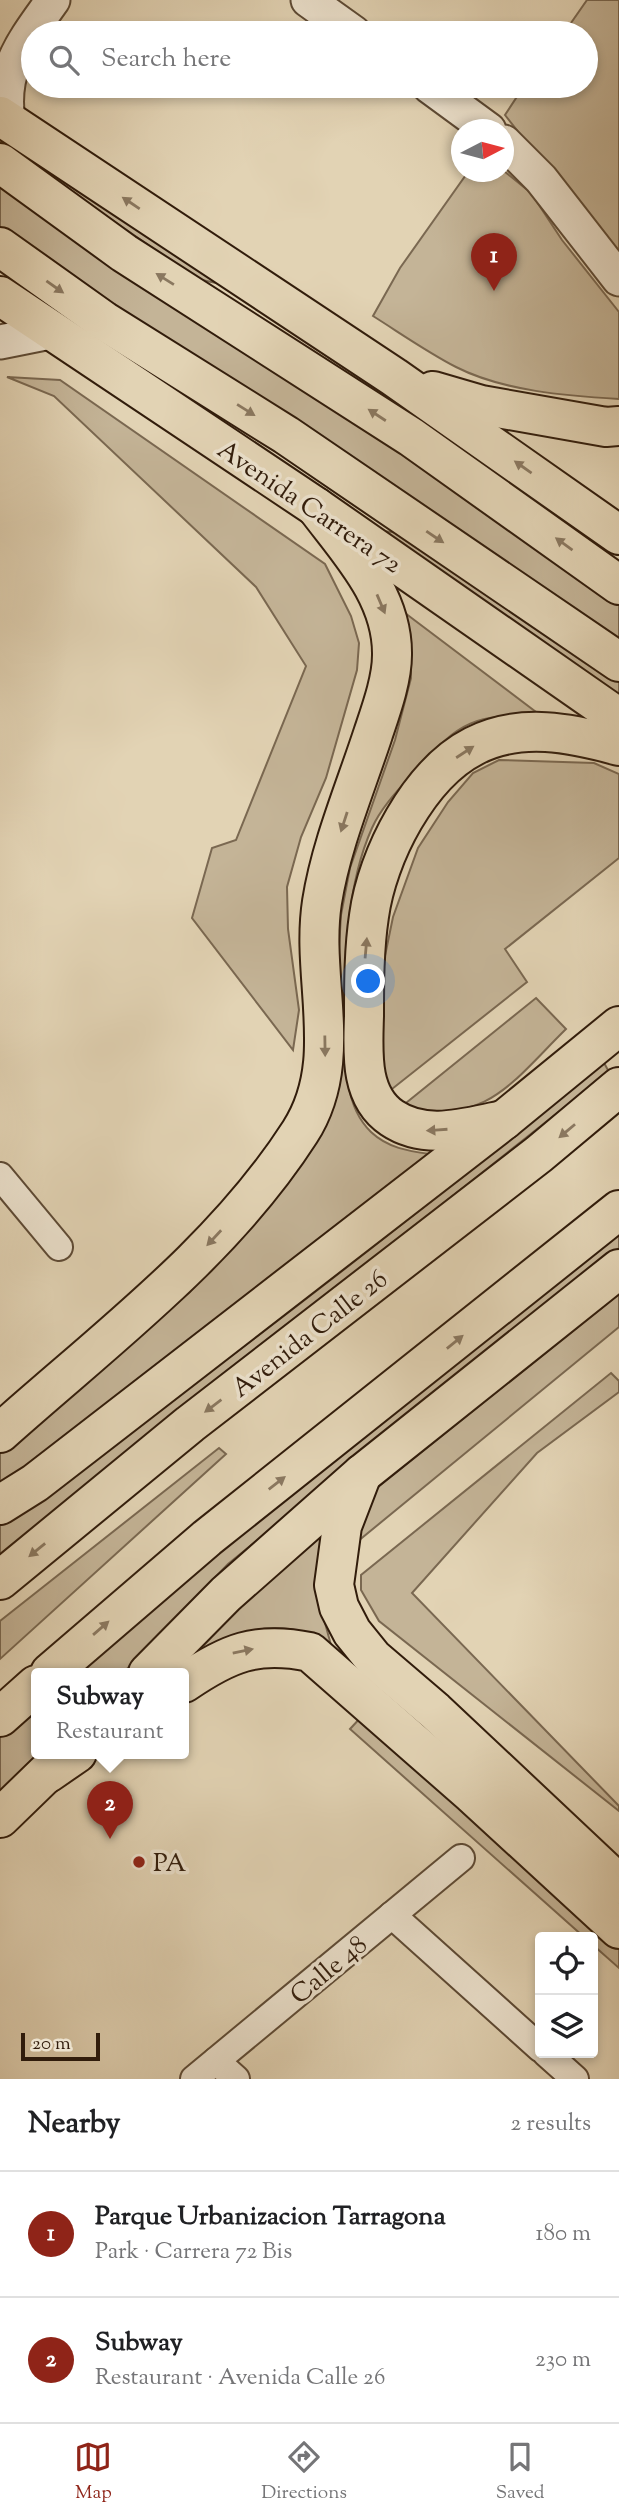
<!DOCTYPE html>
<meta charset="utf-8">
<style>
body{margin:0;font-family:"Sorts Mill Goudy",serif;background:#f6f6f6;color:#202124}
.controls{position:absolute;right:21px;bottom:21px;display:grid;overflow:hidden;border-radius:7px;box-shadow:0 4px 10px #0003}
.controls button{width:63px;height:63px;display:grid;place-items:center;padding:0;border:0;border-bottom:2px solid #e0e0e0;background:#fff;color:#202124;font:35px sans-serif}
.compass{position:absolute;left:451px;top:119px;width:63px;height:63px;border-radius:50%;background:#fff;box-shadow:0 4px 10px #0003;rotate:84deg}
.scale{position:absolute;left:21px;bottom:18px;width:79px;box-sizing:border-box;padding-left:7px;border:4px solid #311c0b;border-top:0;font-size:19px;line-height:24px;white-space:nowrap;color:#311c0b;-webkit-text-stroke:5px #ece2ce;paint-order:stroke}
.you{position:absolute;left:369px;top:982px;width:24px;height:24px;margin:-18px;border:5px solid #fff;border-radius:50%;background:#1a73e8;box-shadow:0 0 0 10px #1a73e833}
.badge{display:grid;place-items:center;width:46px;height:46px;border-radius:50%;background:#8f2418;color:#fff;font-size:23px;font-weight:700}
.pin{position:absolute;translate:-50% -58px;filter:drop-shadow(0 2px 4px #0008)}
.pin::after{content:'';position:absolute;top:37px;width:24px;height:21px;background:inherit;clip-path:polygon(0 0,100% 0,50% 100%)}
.popup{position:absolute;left:31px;top:1668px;width:158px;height:91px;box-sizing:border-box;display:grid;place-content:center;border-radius:7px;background:#fff;filter:drop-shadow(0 2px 5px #0005);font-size:23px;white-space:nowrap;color:#757577}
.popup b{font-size:26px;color:#202124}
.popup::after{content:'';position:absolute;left:50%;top:100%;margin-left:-14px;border:14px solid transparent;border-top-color:#fff}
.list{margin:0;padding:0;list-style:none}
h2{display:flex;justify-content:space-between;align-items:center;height:91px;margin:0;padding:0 28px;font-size:30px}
h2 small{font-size:23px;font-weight:400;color:#757577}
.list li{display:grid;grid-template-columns:46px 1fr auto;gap:21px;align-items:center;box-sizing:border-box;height:126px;padding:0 28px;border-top:2px solid #e0e0e0}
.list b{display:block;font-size:26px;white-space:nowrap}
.list p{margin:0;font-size:23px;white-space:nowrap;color:#757577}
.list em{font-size:23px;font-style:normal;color:#757577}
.icon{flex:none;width:38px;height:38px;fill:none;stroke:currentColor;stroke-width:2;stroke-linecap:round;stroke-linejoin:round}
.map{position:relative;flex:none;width:619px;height:2079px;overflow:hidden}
.search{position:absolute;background:#fff;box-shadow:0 4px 10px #0003;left:21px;right:21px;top:21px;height:77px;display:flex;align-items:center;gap:18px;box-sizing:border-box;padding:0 24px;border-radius:38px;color:#757577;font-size:26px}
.sheet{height:343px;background:#fff}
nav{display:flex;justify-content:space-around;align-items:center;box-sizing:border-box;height:98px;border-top:2px solid #e0e0e0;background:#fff;font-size:19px;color:#757577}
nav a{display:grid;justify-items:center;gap:4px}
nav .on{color:#8f2418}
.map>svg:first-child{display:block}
.green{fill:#c4b497;stroke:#7a6851;stroke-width:2}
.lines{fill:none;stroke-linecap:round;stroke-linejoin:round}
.minor-casing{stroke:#5d4a35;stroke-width:30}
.tertiary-casing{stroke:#5d4a35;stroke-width:37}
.primary-casing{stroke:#311c0b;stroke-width:42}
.trunk-casing{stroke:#311c0b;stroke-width:42}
.minor{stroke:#ece2ce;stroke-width:26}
.tertiary{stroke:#ece2ce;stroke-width:33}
.primary{stroke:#e2d3b4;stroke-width:38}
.trunk{stroke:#e2d3b4;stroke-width:38}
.oneway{fill:#8a7860}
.poi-dot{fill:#8f2418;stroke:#ece2ce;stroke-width:2.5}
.labels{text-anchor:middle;stroke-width:7;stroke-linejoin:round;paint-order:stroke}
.street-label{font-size:26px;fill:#311c0b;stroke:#ece2ce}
.poi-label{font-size:26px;fill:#311c0b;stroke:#ece2ce;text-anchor:start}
</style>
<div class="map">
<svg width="619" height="2079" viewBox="0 0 619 2079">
<rect width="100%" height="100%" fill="#e2d3b4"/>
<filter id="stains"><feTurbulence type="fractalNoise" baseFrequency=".00286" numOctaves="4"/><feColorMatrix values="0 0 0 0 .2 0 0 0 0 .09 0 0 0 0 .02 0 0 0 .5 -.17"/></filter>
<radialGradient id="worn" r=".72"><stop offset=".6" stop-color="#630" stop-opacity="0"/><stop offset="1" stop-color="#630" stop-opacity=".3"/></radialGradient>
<!-- green -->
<g class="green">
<path d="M587,0H619V260L505,115L524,86H586V33H564Z"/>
<path d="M0,128L226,285L197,279L0,142Z"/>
<path d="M504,171L531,193L562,240L619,312V399C567,396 503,391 456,367C427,352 400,333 373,316L400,268L468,172Z"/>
<path d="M0,177L619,597V642L0,231Z"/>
<path d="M7,377L60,380L325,564L351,616L359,643L357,670L326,778L301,837L287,887L288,929L299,1010L293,1050L192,918L212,848L236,840L306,666L256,587L54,396Z"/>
<path d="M372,530L402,533L619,678V702Z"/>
<path d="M405,613L540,715C474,715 461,720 417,769C401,787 382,806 372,828C346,886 346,954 346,1016C346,1054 341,1103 371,1132C388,1148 408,1151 430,1154L22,1473L0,1485V1452L190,1292L269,1200L337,981L341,915L350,868L395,740L411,678V647Z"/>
<path d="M499,760L594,763L619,774V858L505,949L527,982L387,1093L379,1073V985L393,917L418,848L448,802L473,773Z"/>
<path d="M536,998L566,1029C511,1083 486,1127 401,1107Z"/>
<path d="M603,1061L609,1072L338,1287L0,1563V1523C208,1379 408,1223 603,1061Z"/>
<path d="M619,1230V1248L228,1564L123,1673H72L191,1566Z"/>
<path d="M619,1294V1327L346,1551L373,1491Z"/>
<path d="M611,1373L619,1381V1392L537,1453L412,1593L619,1806V1811L379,1621L361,1590V1575Z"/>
<path d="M219,1448L226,1454L0,1659V1621Z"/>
<path d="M329,1529L322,1612L331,1645C276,1611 235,1633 184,1663L259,1584Z"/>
<path d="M36,1705V1753H41L0,1794V1736Z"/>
<path d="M363,1715L619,1938V1968L593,1945V1937H584L350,1729Z"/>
</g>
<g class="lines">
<!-- minor casing -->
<g class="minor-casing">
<g id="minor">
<path d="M0,1176L59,1247"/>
<path d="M392,1915L540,2048"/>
<path d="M546,2053L575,2079"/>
<path d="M216,2061L236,2079"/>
<path d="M194,2079L461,1858"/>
</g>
</g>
<!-- tertiary casing -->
<g class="tertiary-casing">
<g id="tertiary">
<path d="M308,0L354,33"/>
<path d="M429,86L489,130"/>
<path d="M8,121C0,68 24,41 53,0"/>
<path d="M504,142L541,179L619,279"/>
<path d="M0,342L50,332"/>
</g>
</g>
<!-- primary casing -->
<g class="primary-casing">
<g id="primary">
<path d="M0,1505L35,1483L504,1120L619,1026"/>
<path d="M0,1580L190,1424L539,1154L619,1087"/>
<path d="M50,1673L207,1538L619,1210"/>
<path d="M148,1673L226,1594L362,1474L619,1269"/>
<path d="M0,1717L36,1685"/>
<path d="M0,1818L67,1753"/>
</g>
</g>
<!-- trunk casing -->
<g class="trunk-casing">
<g id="trunk">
<path d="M0,116L394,377L619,535"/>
<path d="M0,163L124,253L411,437L619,585"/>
<path d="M0,247L104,321L286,435L619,662"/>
<path d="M0,296L316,507L619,718"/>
<path d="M433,391L481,405L606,427L619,426"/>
<path d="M504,1120C467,1127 426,1141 392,1118C359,1096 363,1051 364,1016C364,983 364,949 369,916C377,856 419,774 474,746C520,722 572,733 619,746"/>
<path d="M0,1433C105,1339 223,1252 300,1132C346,1061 310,979 322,902C331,845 355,789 373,734C381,710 392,680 392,655C393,596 349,551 316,507"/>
<path d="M362,1474L342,1526L334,1585L339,1607L352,1632L373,1658L435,1711L619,1884"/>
<path d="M184,1683C228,1653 256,1641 310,1652L472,1794L619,1929"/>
<path d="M48,1773L77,1753"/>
</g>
</g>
<!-- minor -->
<use href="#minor" class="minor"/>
<!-- tertiary -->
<use href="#tertiary" class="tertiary"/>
<!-- primary -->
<use href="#primary" class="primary"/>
<!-- trunk -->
<use href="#trunk" class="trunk"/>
</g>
<!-- one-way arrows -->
<defs><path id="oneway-solid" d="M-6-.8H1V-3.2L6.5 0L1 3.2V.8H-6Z" transform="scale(1.75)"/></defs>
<g class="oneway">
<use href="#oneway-solid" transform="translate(131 203) rotate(-146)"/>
<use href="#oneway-solid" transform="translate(165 279) rotate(-148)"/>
<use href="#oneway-solid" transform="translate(55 287) rotate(35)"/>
<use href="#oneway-solid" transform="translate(246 410) rotate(32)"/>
<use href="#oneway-solid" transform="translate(377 415) rotate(-147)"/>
<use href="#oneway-solid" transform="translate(523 467) rotate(-145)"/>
<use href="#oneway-solid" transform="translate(435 537) rotate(34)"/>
<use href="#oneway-solid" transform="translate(564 544) rotate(-144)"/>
<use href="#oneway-solid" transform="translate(381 604) rotate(67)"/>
<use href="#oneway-solid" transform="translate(465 752) rotate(-33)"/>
<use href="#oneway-solid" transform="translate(344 822) rotate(108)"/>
<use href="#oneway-solid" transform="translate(366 948) rotate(-85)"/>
<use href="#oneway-solid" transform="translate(325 1046) rotate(89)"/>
<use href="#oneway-solid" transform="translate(437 1130) rotate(176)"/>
<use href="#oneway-solid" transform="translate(567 1131) rotate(140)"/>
<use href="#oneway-solid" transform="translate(214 1238) rotate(133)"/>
<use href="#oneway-solid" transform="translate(455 1342) rotate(-39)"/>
<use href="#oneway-solid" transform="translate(213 1406) rotate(143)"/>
<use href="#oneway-solid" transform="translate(277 1483) rotate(-38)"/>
<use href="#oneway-solid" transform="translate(37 1550) rotate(141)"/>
<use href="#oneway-solid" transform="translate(101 1628) rotate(-41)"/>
<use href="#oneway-solid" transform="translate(243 1651) rotate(-12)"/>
</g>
<!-- markers -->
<circle class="poi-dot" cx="139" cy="1862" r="7"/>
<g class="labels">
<!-- street labels -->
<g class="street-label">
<text transform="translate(310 506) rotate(34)" y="9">Avenida Carrera 72</text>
<text transform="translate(309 1333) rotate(-38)" y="9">Avenida Calle 26</text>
<text transform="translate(328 1969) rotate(-40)" y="9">Calle 48</text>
</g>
<!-- poi labels -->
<g class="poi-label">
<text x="153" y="1871">PA</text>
</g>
</g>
<rect width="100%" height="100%" filter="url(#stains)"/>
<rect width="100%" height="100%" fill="url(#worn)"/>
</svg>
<div class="controls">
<button><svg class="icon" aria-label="locate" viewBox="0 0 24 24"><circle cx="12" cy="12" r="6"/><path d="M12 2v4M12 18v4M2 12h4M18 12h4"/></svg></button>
<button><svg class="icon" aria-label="layers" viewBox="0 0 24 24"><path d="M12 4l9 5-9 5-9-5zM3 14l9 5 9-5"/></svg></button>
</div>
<svg class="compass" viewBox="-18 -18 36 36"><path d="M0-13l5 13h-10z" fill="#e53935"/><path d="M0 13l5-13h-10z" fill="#757577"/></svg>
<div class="scale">20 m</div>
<div class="you"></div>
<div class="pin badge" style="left:494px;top:291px">1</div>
<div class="pin badge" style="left:110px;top:1839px">2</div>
<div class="popup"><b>Subway</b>Restaurant</div>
<div class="search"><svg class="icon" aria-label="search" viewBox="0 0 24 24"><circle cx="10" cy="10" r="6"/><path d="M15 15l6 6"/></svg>Search here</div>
</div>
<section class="sheet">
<h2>Nearby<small>2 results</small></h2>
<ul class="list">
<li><span class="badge">1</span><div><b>Parque Urbanizacion Tarragona</b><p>Park · Carrera 72 Bis</p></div><em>180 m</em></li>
<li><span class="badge">2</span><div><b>Subway</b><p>Restaurant · Avenida Calle 26</p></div><em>230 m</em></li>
</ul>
</section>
<nav>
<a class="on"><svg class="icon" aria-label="map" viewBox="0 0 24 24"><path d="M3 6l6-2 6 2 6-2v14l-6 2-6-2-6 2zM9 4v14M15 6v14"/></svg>Map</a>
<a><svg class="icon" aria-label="directions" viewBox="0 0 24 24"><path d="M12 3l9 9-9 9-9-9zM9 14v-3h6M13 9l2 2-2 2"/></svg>Directions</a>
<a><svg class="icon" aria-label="saved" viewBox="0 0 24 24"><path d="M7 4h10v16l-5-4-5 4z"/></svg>Saved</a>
</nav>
